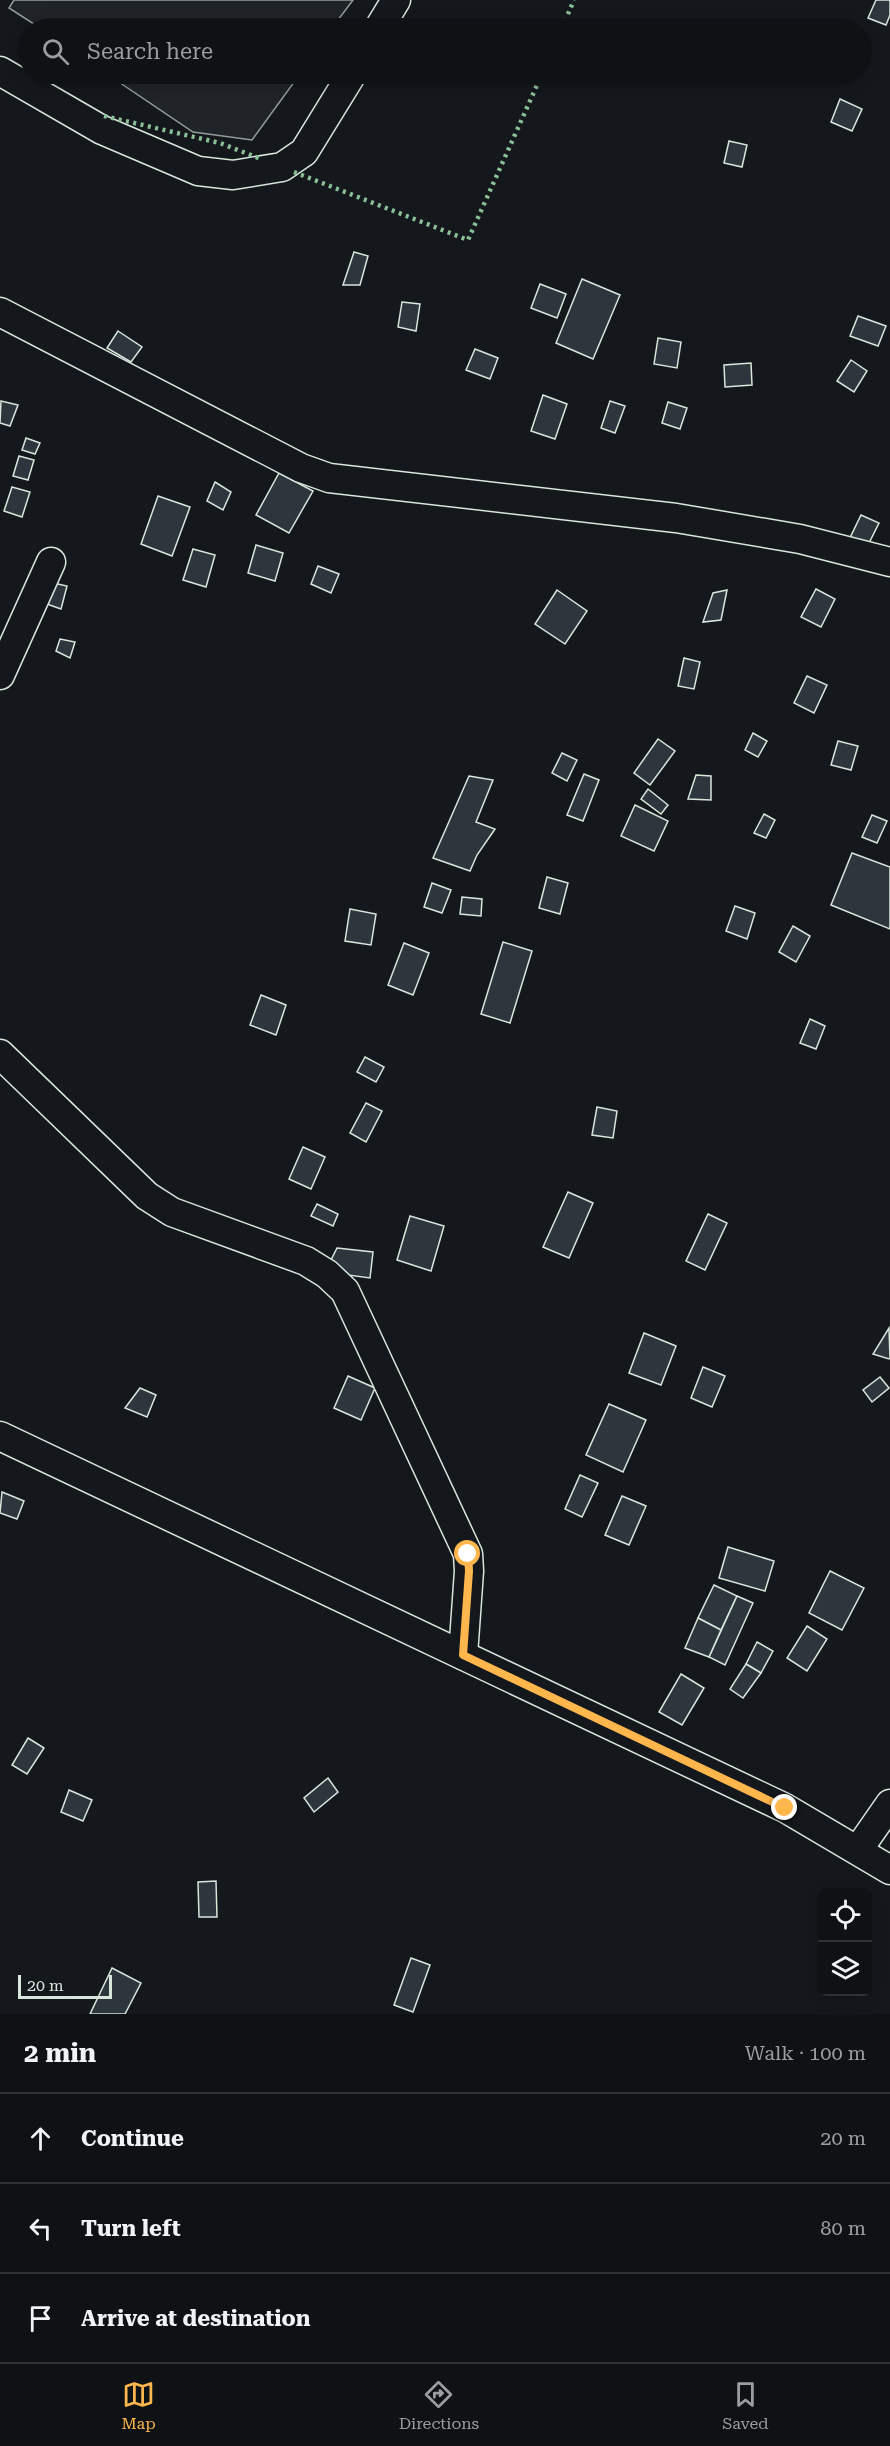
<!DOCTYPE html>
<meta charset="utf-8">
<style>
body{margin:0;font-family:"Roboto Serif",serif;background:#181b1e;color:#f1f3f6}
.controls{position:absolute;right:18px;bottom:18px;display:grid;overflow:hidden;border-radius:9px;box-shadow:0 3px 15px #0003}
.controls button{width:54px;height:54px;display:grid;place-items:center;padding:0;border:0;border-bottom:2px solid #2f3234;background:#0f1215;color:#f1f3f6;font:30px sans-serif}
.scale{position:absolute;left:18px;bottom:15px;width:94px;box-sizing:border-box;padding-left:6px;border:3px solid #d8e6dc;border-top:0;font-size:16px;line-height:21px;white-space:nowrap;color:#d8e6dc;-webkit-text-stroke:4px #14181c;paint-order:stroke}
.stop{position:absolute;width:18px;height:18px;margin:-14px;border:4px solid #ffb74d;border-radius:50%;background:#fff}
.stop.end{background:#ffb74d;border-color:#fff;box-shadow:0 2px 6px #0008}
.list{margin:0;padding:0;list-style:none}
h2{display:flex;justify-content:space-between;align-items:center;height:78px;margin:0;padding:0 24px;font-size:26px}
h2 small{font-size:20px;font-weight:400;color:#9b9ea0}
.list li{display:grid;grid-template-columns:39px 1fr auto;gap:18px;align-items:center;box-sizing:border-box;height:90px;padding:0 24px;border-top:2px solid #2f3234}
.list b{display:block;font-size:22px;white-space:nowrap}
.list em{font-size:20px;font-style:normal;color:#9b9ea0}
.icon{flex:none;width:33px;height:33px;fill:none;stroke:currentColor;stroke-width:2;stroke-linecap:round;stroke-linejoin:round}
.map{position:relative;flex:none;width:890px;height:2014px;overflow:hidden}
.search{position:absolute;background:#0f1215;box-shadow:0 3px 15px #0003;left:18px;right:18px;top:18px;height:66px;display:flex;align-items:center;gap:15px;box-sizing:border-box;padding:0 21px;border-radius:33px;color:#9b9ea0;font-size:22px}
.sheet{height:348px;background:#0f1215}
nav{display:flex;justify-content:space-around;align-items:center;box-sizing:border-box;height:84px;border-top:2px solid #2f3234;background:#0f1215;font-size:16px;color:#9b9ea0}
nav a{display:grid;justify-items:center;gap:3px}
nav .on{color:#ffb74d}
.map>svg:first-child{display:block}
.green{fill:#202428;stroke:#939e99;stroke-width:1.5}
.building{fill:#2c363c;stroke:#d8e6dc;stroke-width:1.5}
.lines{fill:none;stroke-linecap:round;stroke-linejoin:round}
.street-casing{stroke:#d8e6dc;stroke-width:31}
.street{stroke:#14181c;stroke-width:28}
.hedge{stroke:#8ac095;stroke-width:4.5;stroke-dasharray:3 4.5;stroke-linecap:butt}
.route{stroke:#ffb74d;stroke-width:8}
</style>
<div class="map">
<svg width="890" height="2014" viewBox="0 0 890 2014">
<rect width="100%" height="100%" fill="#14181c"/>
<!-- green -->
<g class="green">
<path d="M14,0H353L332,28H40L9,8Z"/>
<path d="M107,74H300L252,140L193,132Z"/>
</g>
<!-- building -->
<g class="building">
<path d="M876,0H890V15L886,25L868,18Z"/>
<path d="M840,99L862,109L852,131L831,122Z"/>
<path d="M729,141L747,145L742,167L724,163Z"/>
<path d="M354,252L368,256L360,285H343Z"/>
<path d="M582,279L620,295L593,359L556,343Z"/>
<path d="M540,284L566,294L557,318L531,308Z"/>
<path d="M402,302L420,304L416,331L398,327Z"/>
<path d="M858,316L886,326L878,346L850,336Z"/>
<path d="M118,331L142,347L131,362L107,348Z"/>
<path d="M658,338L681,342L677,368L654,364Z"/>
<path d="M475,349L498,358L490,379L466,370Z"/>
<path d="M851,360L867,371L854,392L837,381Z"/>
<path d="M751,363L752,385L725,387L724,365Z"/>
<path d="M543,395L567,404L555,439L531,431Z"/>
<path d="M1,401L18,405L10,426L0,423Z"/>
<path d="M610,401L625,406L615,433L601,428Z"/>
<path d="M668,402L687,408L680,429L662,423Z"/>
<path d="M26,438L40,443L35,454L22,450Z"/>
<path d="M19,456L34,460L28,480L13,476Z"/>
<path d="M279,473L313,491L289,533L256,515Z"/>
<path d="M215,482L231,492L223,510L207,501Z"/>
<path d="M12,487L30,492L22,517L4,511Z"/>
<path d="M158,496L190,507L172,556L141,544Z"/>
<path d="M861,515L879,523L865,551L848,542Z"/>
<path d="M256,545L283,553L275,581L248,573Z"/>
<path d="M193,549L215,555L206,587L183,580Z"/>
<path d="M318,566L339,574L331,593L311,584Z"/>
<path d="M49,582L67,586L61,609L44,603Z"/>
<path d="M816,589L835,599L821,627L801,617Z"/>
<path d="M557,590L587,611L565,644L535,624Z"/>
<path d="M727,590L721,620L703,622L713,593Z"/>
<path d="M60,639L75,642L70,658L56,651Z"/>
<path d="M684,658L700,662L694,689L678,686Z"/>
<path d="M807,676L827,685L814,713L794,703Z"/>
<path d="M753,733L767,741L758,757L745,750Z"/>
<path d="M658,739L675,751L650,785L634,773Z"/>
<path d="M838,741L858,746L851,770L831,765Z"/>
<path d="M562,753L577,760L567,781L552,773Z"/>
<path d="M584,774L599,780L583,821L567,815Z"/>
<path d="M696,775L711,776V800L688,799Z"/>
<path d="M469,776L493,780L476,822L495,829L477,855L470,871L433,858Z"/>
<path d="M648,789L668,805L661,814L641,799Z"/>
<path d="M635,805L668,821L654,851L621,836Z"/>
<path d="M764,814L775,820L766,838L754,833Z"/>
<path d="M872,815L887,821L877,843L862,837Z"/>
<path d="M852,853L890,867V929L831,905Z"/>
<path d="M547,877L568,883L560,914L539,908Z"/>
<path d="M432,883L451,890L442,913L424,907Z"/>
<path d="M462,897L482,899L481,916L460,914Z"/>
<path d="M735,906L755,913L747,939L726,931Z"/>
<path d="M350,909L376,914L371,945L345,941Z"/>
<path d="M793,926L810,936L796,962L779,952Z"/>
<path d="M503,942L532,951L510,1023L481,1014Z"/>
<path d="M404,943L429,953L413,995L388,985Z"/>
<path d="M261,995L286,1005L276,1035L250,1025Z"/>
<path d="M810,1019L825,1026L816,1049L800,1043Z"/>
<path d="M365,1057L384,1067L376,1082L357,1072Z"/>
<path d="M366,1103L382,1111L366,1142L350,1133Z"/>
<path d="M597,1107L617,1111L613,1138L592,1135Z"/>
<path d="M303,1147L325,1157L311,1189L289,1179Z"/>
<path d="M568,1192L593,1203L569,1258L543,1247Z"/>
<path d="M317,1204L338,1214L333,1226L311,1216Z"/>
<path d="M708,1214L727,1223L705,1270L686,1261Z"/>
<path d="M410,1216L444,1226L431,1271L397,1260Z"/>
<path d="M337,1248L373,1252L370,1278L325,1272Z"/>
<path d="M889,1328L890,1358L889,1359L873,1354Z"/>
<path d="M644,1333L676,1346L661,1385L629,1373Z"/>
<path d="M703,1367L725,1376L712,1407L691,1398Z"/>
<path d="M348,1376L375,1388L361,1420L334,1408Z"/>
<path d="M880,1377L889,1388L872,1402L863,1390Z"/>
<path d="M140,1388L156,1395L147,1417L125,1408Z"/>
<path d="M609,1404L646,1420L623,1472L586,1455Z"/>
<path d="M580,1475L598,1483L582,1517L565,1509Z"/>
<path d="M2,1492L24,1501L17,1519L0,1513Z"/>
<path d="M622,1496L646,1506L629,1545L605,1535Z"/>
<path d="M728,1547L774,1561L765,1591L719,1578Z"/>
<path d="M830,1571L864,1588L842,1630L809,1613Z"/>
<path d="M714,1585L737,1596L721,1630L698,1618Z"/>
<path d="M737,1596L753,1603L725,1665L709,1657Z"/>
<path d="M698,1618L721,1630L709,1657L685,1648Z"/>
<path d="M807,1626L827,1639L807,1671L787,1658Z"/>
<path d="M757,1642L773,1651L761,1673L746,1664Z"/>
<path d="M746,1664L761,1673L743,1698L730,1689Z"/>
<path d="M681,1674L704,1688L682,1725L659,1712Z"/>
<path d="M28,1738L44,1748L27,1774L12,1765Z"/>
<path d="M328,1778L338,1792L314,1812L304,1798Z"/>
<path d="M69,1790L92,1800L83,1821L61,1812Z"/>
<path d="M216,1881L217,1917H199L198,1882Z"/>
<path d="M411,1958L430,1965L413,2012L394,2005Z"/>
<path d="M112,1968L141,1983L125,2014H90Z"/>
</g>
<g class="lines">
<!-- street casing -->
<g class="street-casing">
<g id="street">
<path d="M379,28L396,0"/>
<path d="M0,71L102,130L198,171L233,175L282,167L304,152L352,74"/>
<path d="M0,312L301,468L329,478L676,518L800,539L890,562"/>
<path d="M0,675L51,562"/>
<path d="M0,1054L147,1196L172,1212L306,1261L327,1274L345,1291L468,1554L469,1571L463,1655"/>
<path d="M0,1436L785,1808L890,1870"/>
<path d="M858,1850L890,1804"/>
</g>
</g>
<!-- street -->
<use href="#street" class="street"/>
<!-- hedge -->
<g class="hedge">
<path d="M562,28L574,0"/>
<path d="M104,116L220,143L261,159"/>
<path d="M294,172L468,240L542,74"/>
</g>
</g>
<g class="lines">
<!-- route -->
<path class="route" d="M468,1554L469,1571L463,1655L785,1808"/>
</g>
</svg>
<div class="controls">
<button><svg class="icon" aria-label="locate" viewBox="0 0 24 24"><circle cx="12" cy="12" r="6"/><path d="M12 2v4M12 18v4M2 12h4M18 12h4"/></svg></button>
<button><svg class="icon" aria-label="layers" viewBox="0 0 24 24"><path d="M12 4l9 5-9 5-9-5zM3 14l9 5 9-5"/></svg></button>
</div>
<div class="scale">20 m</div>
<div class="stop" style="left:468px;top:1554px"></div>
<div class="stop end" style="left:785px;top:1808px"></div>
<div class="search"><svg class="icon" aria-label="search" viewBox="0 0 24 24"><circle cx="10" cy="10" r="6"/><path d="M15 15l6 6"/></svg>Search here</div>
</div>
<section class="sheet">
<h2>2 min<small>Walk · 100 m</small></h2>
<ul class="list">
<li><svg class="icon" aria-label="ahead" viewBox="0 0 24 24"><path d="M12 20V5M6 11l6-6 6 6"/></svg><div><b>Continue</b></div><em>20 m</em></li>
<li><svg class="icon" aria-label="left" viewBox="0 0 24 24"><path d="M17 20v-9H6M10 6l-5 5 5 5"/></svg><div><b>Turn left</b></div><em>80 m</em></li>
<li><svg class="icon" aria-label="arrive" viewBox="0 0 24 24"><path d="M6 21V4h12l-3 4 3 4H6"/></svg><div><b>Arrive at destination</b></div></li>
</ul>
</section>
<nav>
<a class="on"><svg class="icon" aria-label="map" viewBox="0 0 24 24"><path d="M3 6l6-2 6 2 6-2v14l-6 2-6-2-6 2zM9 4v14M15 6v14"/></svg>Map</a>
<a><svg class="icon" aria-label="directions" viewBox="0 0 24 24"><path d="M12 3l9 9-9 9-9-9zM9 14v-3h6M13 9l2 2-2 2"/></svg>Directions</a>
<a><svg class="icon" aria-label="saved" viewBox="0 0 24 24"><path d="M7 4h10v16l-5-4-5 4z"/></svg>Saved</a>
</nav>
